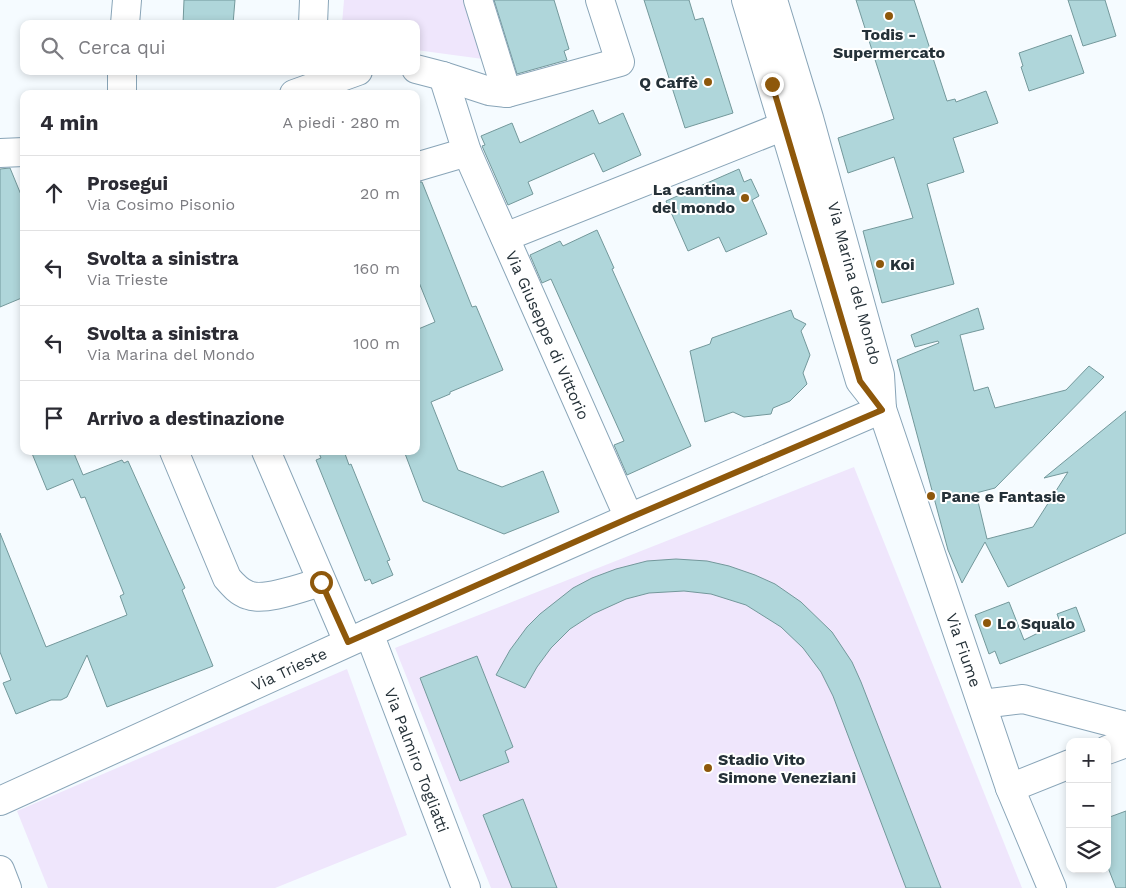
<!DOCTYPE html>
<html lang="it">
<meta charset="utf-8">
<style>
body{margin:0;font-family:"Work Sans",sans-serif;background:#f7f7f7;color:#2b2b33}
.controls{position:absolute;right:15px;bottom:15px;display:grid;overflow:hidden;border-radius:10px;box-shadow:0 2px 8px #0003}
.controls button{width:45px;height:45px;display:grid;place-items:center;padding:0;border:0;border-bottom:1px solid #e1e1e2;background:#fff;color:#2b2b33;font:25px sans-serif}
.stop{position:absolute;width:15px;height:15px;margin:-11px;border:4px solid #8e580b;border-radius:50%;background:#fff}
.stop.end{background:#8e580b;border-color:#fff;box-shadow:0 1px 5px #0008}
.list{margin:0;padding:0;list-style:none}
h2{display:flex;justify-content:space-between;align-items:center;height:65px;margin:0;padding:0 20px;font-size:21px}
h2 small{font-size:16px;font-weight:400;color:#7c7c81}
.list li{display:grid;grid-template-columns:32px 1fr auto;gap:15px;align-items:center;box-sizing:border-box;height:75px;padding:0 20px;border-top:1px solid #e1e1e2}
.list b{display:block;font-size:19px;white-space:nowrap}
.list p{margin:0;font-size:16px;white-space:nowrap;color:#7c7c81}
.list em{font-size:16px;font-style:normal;color:#7c7c81}
.icon{flex:none;width:28px;height:28px;fill:none;stroke:currentColor;stroke-width:2;stroke-linecap:round;stroke-linejoin:round}
.map{position:relative;flex:none;width:1126px;height:888px;overflow:hidden}
.search{position:absolute;background:#fff;box-shadow:0 2px 8px #0003;left:20px;top:20px;width:400px;height:55px;display:flex;align-items:center;gap:12px;box-sizing:border-box;padding:0 18px;border-radius:10px;color:#7c7c81;font-size:19px}
.panel{position:absolute;background:#fff;box-shadow:0 2px 8px #0003;left:20px;top:90px;width:400px;height:365px;border-radius:10px}
.map>svg:first-child{display:block}
.green{fill:#efe6fc}
.building{fill:#afd6da;stroke:#73989b}
.lines{fill:none;stroke-linecap:round;stroke-linejoin:round}
.minor-casing{stroke:#89a5b8;stroke-width:30}
.minor{stroke:#fff;stroke-width:28}
.route{stroke:#8e580b;stroke-width:6}
.poi-dot{fill:#8e580b;stroke:#fff;stroke-width:2}
.labels{text-anchor:middle;stroke-width:4;stroke-linejoin:round;paint-order:stroke}
.poi-label{font-size:16px;font-weight:bold;fill:#253138;stroke:#fff;text-anchor:start}
.street-label{font-size:16px;fill:#253138;stroke:#fff}
</style>
<div class="map">
<svg width="1126" height="888" viewBox="0 0 1126 888">
<rect width="100%" height="100%" fill="#f5fbff"/>
<!-- green -->
<g class="green">
<path d="M344,0H463L483,59L416,50V24H342Z"/>
<path d="M854,467L1022,888H491L395,648Z"/>
<path d="M347,669L407,835L275,888H48L17,811Z"/>
</g>
<!-- building -->
<g class="building">
<path d="M184,0H235L233,24H183Z"/>
<path d="M494,0H554L569,49L564,51L567,60L517,74Z"/>
<path d="M644,0H689L695,20L703,18L733,113L685,128Z"/>
<path d="M856,0H914L947,101L955,99L956,102L986,91L998,123L953,138L964,172L927,184L954,284L882,303L863,231L913,218L894,157L848,173L838,138L894,119Z"/>
<path d="M1068,0H1105L1116,36L1083,46Z"/>
<path d="M1071,35L1084,73L1029,91L1021,67L1023,66L1019,53Z"/>
<path d="M593,110L599,124L623,113L641,155L603,172L594,153L528,182L533,194L508,205L482,146L485,145L481,136L512,123L520,143Z"/>
<path d="M10,168L24,202V297L0,307V169Z"/>
<path d="M739,169L744,182L751,179L759,196L752,200L767,234L726,252L719,237L688,251L666,201Z"/>
<path d="M416,182H422L472,307L476,306L503,370L450,392V394L431,402L458,470L502,487L543,471L559,512L504,534L423,501L404,451H416V330L435,322L416,275Z"/>
<path d="M597,230L614,268L612,269L691,446L627,475L614,445L624,441L551,279L542,283L530,255L560,241L563,246Z"/>
<path d="M978,308L984,329L960,335L974,391L988,387L995,408L1066,390L1089,366L1104,377L995,488L976,493L987,539L1033,527L1068,472L1044,478L1126,411V533L1008,587L985,542L962,583L948,550L897,360L939,343L938,341L915,347L911,335Z"/>
<path d="M791,310L794,318L806,324L801,331L810,355L803,373L807,384L790,401L773,408L771,414L744,417L733,412L705,422L690,351L710,344L712,338Z"/>
<path d="M31,451H73L83,475L122,460L124,463L128,461L185,588L182,590L213,666L107,707L87,655L67,697L61,700H51L16,714L3,683L11,680L0,652V533L46,647L127,615L120,596L124,594L85,497L81,498L73,479L47,490Z"/>
<path d="M318,451H344L349,465L351,464L390,560L387,561L393,575L372,584L370,579L365,581L316,460L321,458Z"/>
<path d="M676,559L707,561L729,566L755,575L775,584L801,602L832,632L852,662L861,682L941,888H906L833,696L821,672L803,648L781,627L746,605L711,594L684,591L649,593L626,599L593,614L570,629L551,648L537,667L525,688L496,675L510,650L527,627L540,614L573,588L592,578L616,569L647,561Z"/>
<path d="M1009,602L1024,640L1060,622L1057,614L1076,607L1085,631L1000,664L995,651L989,654L975,615Z"/>
<path d="M477,656L513,747L505,751L509,762L460,781L420,678Z"/>
<path d="M523,799L557,888H512L483,815Z"/>
<path d="M1126,811V888H1116L1107,865V818Z"/>
</g>
<g class="lines">
<!-- minor casing -->
<g class="minor-casing">
<g id="minor">
<path d="M478,0L507,93"/>
<path d="M746,0L860,381L882,409"/>
<path d="M773,0L809,118L880,375L882,409L1010,788L1052,888"/>
<path d="M125,24L127,0"/>
<path d="M313,24L314,0"/>
<path d="M416,69L443,76L489,91L507,93L620,62L600,0"/>
<path d="M443,76L467,152L629,518"/>
<path d="M122,94V71"/>
<path d="M294,94L358,71"/>
<path d="M0,153L24,152"/>
<path d="M416,167L467,152"/>
<path d="M505,237L784,126L801,121"/>
<path d="M174,451L227,578C233,585 239,592 248,595C265,602 303,587 321,582"/>
<path d="M266,451L348,642"/>
<path d="M369,633L466,888"/>
<path d="M982,704L1023,699L1126,726"/>
<path d="M1107,750L1126,743"/>
<path d="M1010,788L1070,764"/>
<path d="M0,801L369,633L629,518L882,409"/>
<path d="M0,870L7,888"/>
</g>
</g>
<!-- minor -->
<use href="#minor" class="minor"/>
</g>
<g class="lines">
<!-- route -->
<path class="route" d="M321,582L348,642L629,518L882,410L860,381L772,84"/>
</g>
<!-- markers -->
<g class="poi-dot">
<circle cx="889" cy="16" r="5"/>
<circle cx="708" cy="82" r="5"/>
<circle cx="745" cy="198" r="5"/>
<circle cx="880" cy="264" r="5"/>
<circle cx="931" cy="496" r="5"/>
<circle cx="987" cy="623" r="5"/>
<circle cx="708" cy="768" r="5"/>
</g>
<g class="labels">
<!-- poi labels -->
<g class="poi-label">
<text x="889" y="40" text-anchor="middle">Todis -<tspan x="889" dy="18">Supermercato</tspan></text>
<text x="698" y="88" text-anchor="end">Q Caffè</text>
<text x="735" y="195" text-anchor="end">La cantina<tspan x="735" dy="18">del mondo</tspan></text>
<text x="890" y="270">Koi</text>
<text x="941" y="502">Pane e Fantasie</text>
<text x="997" y="629">Lo Squalo</text>
<text x="718" y="765">Stadio Vito<tspan x="718" dy="18">Simone Veneziani</tspan></text>
</g>
<!-- street labels -->
<g class="street-label">
<text transform="translate(855 283) rotate(75)" y="6">Via Marina del Mondo</text>
<text transform="translate(548 335) rotate(66)" y="6">Via Giuseppe di Vittorio</text>
<text transform="translate(964 650) rotate(71)" y="6">Via Fiume</text>
<text transform="translate(289 669) rotate(-25)" y="6">Via Trieste</text>
<text transform="translate(417 760) rotate(69)" y="6">Via Palmiro Togliatti</text>
</g>
</g>
</svg>
<div class="controls">
<button>+</button>
<button>−</button>
<button><svg class="icon" aria-label="layers" viewBox="0 0 24 24"><path d="M12 4l9 5-9 5-9-5zM3 14l9 5 9-5"/></svg></button>
</div>
<div class="stop" style="left:321px;top:582px"></div>
<div class="stop end" style="left:772px;top:84px"></div>
<div class="search"><svg class="icon" aria-label="search" viewBox="0 0 24 24"><circle cx="10" cy="10" r="6"/><path d="M15 15l6 6"/></svg>Cerca qui</div>
<section class="panel">
<h2>4 min<small>A piedi · 280 m</small></h2>
<ul class="list">
<li><svg class="icon" aria-label="ahead" viewBox="0 0 24 24"><path d="M12 20V5M6 11l6-6 6 6"/></svg><div><b>Prosegui</b><p>Via Cosimo Pisonio</p></div><em>20 m</em></li>
<li><svg class="icon" aria-label="left" viewBox="0 0 24 24"><path d="M17 20v-9H6M10 6l-5 5 5 5"/></svg><div><b>Svolta a sinistra</b><p>Via Trieste</p></div><em>160 m</em></li>
<li><svg class="icon" aria-label="left" viewBox="0 0 24 24"><path d="M17 20v-9H6M10 6l-5 5 5 5"/></svg><div><b>Svolta a sinistra</b><p>Via Marina del Mondo</p></div><em>100 m</em></li>
<li><svg class="icon" aria-label="arrive" viewBox="0 0 24 24"><path d="M6 21V4h12l-3 4 3 4H6"/></svg><div><b>Arrivo a destinazione</b></div></li>
</ul>
</section>
</div>
